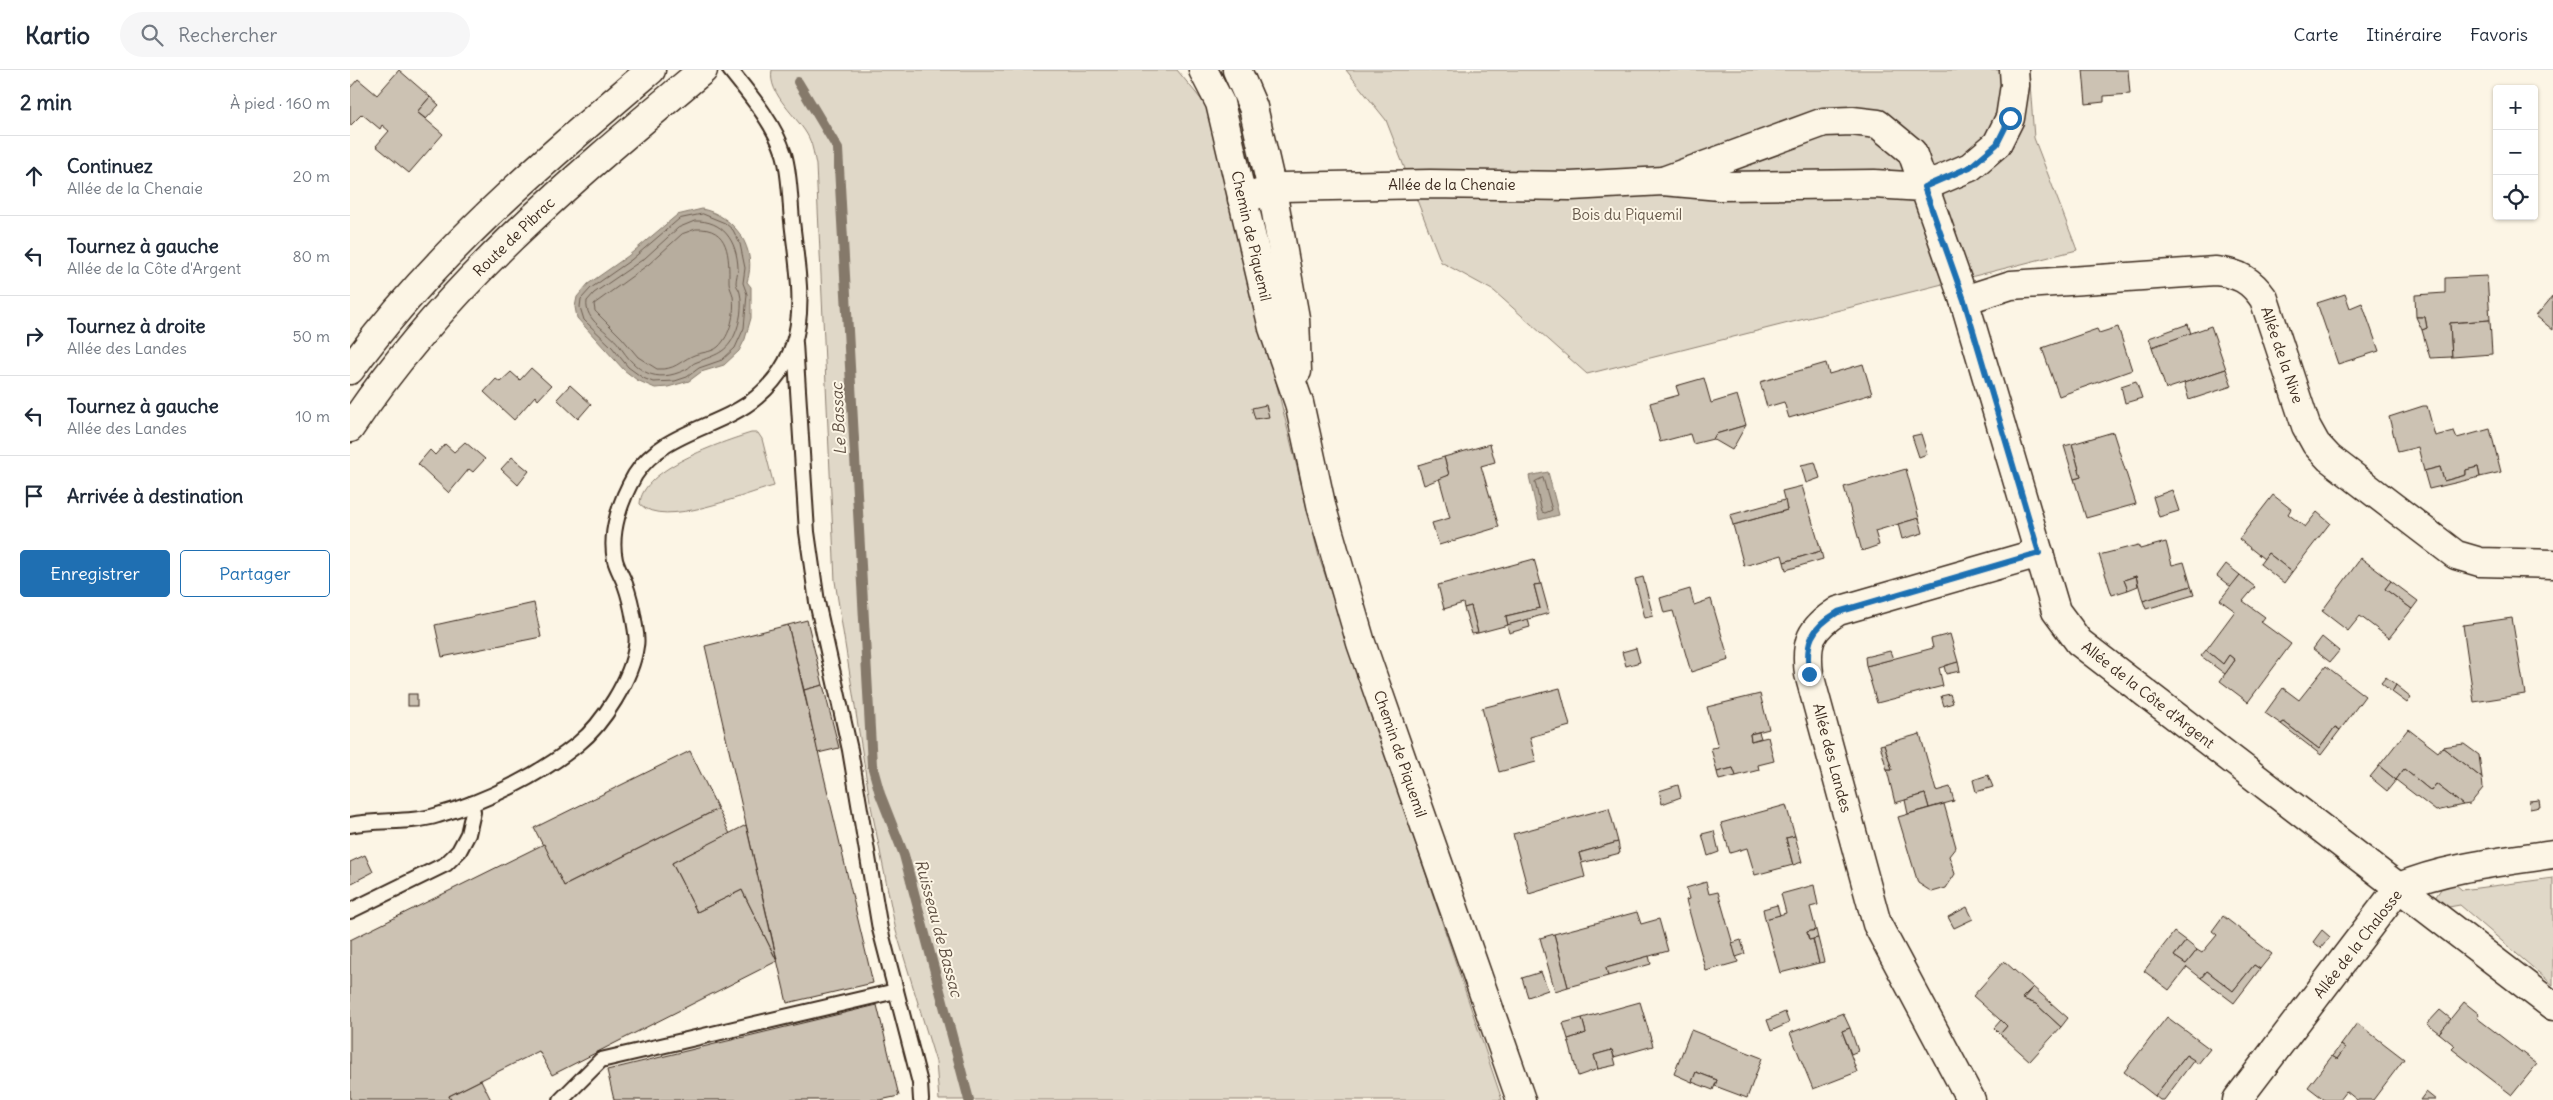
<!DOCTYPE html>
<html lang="fr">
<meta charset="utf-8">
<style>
body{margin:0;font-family:Delius,sans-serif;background:#f6f6f7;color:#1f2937}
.controls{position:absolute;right:15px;top:15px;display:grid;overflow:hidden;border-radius:5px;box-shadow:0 1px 4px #0004}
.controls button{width:45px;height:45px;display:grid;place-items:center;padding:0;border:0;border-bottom:1px solid #e0e1e3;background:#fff;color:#1f2937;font:25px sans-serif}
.stop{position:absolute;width:15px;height:15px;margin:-11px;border:4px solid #1f6fb2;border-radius:50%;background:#fff}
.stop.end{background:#1f6fb2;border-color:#fff;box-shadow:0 1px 5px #0008}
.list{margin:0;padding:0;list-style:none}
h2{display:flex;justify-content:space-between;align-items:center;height:65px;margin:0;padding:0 20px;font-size:21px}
h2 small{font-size:16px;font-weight:400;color:#747a83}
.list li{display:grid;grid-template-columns:32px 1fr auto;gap:15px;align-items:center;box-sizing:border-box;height:80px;padding:0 20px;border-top:1px solid #e0e1e3}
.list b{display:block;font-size:19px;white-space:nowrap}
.list p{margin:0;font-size:16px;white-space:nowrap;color:#747a83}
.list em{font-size:16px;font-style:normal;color:#747a83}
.actions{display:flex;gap:10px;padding:15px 20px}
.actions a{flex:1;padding:11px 0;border:1px solid #1f6fb2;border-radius:5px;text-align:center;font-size:18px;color:#1f6fb2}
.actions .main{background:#1f6fb2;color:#fff}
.icon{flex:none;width:28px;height:28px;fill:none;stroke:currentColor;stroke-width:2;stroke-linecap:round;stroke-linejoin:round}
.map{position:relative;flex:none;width:2203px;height:1030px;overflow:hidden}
header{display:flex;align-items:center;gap:30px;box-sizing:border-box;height:70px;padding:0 25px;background:#fff;border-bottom:1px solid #e0e1e3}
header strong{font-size:24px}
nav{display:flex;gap:28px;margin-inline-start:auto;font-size:18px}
.search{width:350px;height:45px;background:#f6f6f7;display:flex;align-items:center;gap:12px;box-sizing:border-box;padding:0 18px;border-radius:28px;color:#747a83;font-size:19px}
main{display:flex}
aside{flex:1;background:#fff}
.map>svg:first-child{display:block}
.green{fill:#e0d8c8;stroke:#8e8173}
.water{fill:#b7ad9e;stroke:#85796b}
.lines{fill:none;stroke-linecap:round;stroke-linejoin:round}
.shore{stroke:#6d5e51;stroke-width:1}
.stream{stroke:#85796b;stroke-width:10}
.building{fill:#ccc2b3;stroke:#3b2a1e}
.lane-casing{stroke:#3b2a1e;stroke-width:18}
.street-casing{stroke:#3b2a1e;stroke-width:31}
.secondary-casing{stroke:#3b2a1e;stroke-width:31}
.lane{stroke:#fcf5e5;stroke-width:14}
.street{stroke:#fcf5e5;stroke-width:28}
.secondary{stroke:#fcf5e5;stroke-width:28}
.route{stroke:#1f6fb2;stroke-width:6}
.labels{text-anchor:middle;stroke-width:4;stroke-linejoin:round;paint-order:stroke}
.street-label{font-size:15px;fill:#3b2a1e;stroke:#fcf5e5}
.park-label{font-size:15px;fill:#645648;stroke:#fcf5e5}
.water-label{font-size:16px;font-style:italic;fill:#605144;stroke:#fcf5e5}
</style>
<header>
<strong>Kartio</strong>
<div class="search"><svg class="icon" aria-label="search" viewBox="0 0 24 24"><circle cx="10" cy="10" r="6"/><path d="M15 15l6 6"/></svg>Rechercher</div>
<nav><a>Carte</a><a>Itinéraire</a><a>Favoris</a></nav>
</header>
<main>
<aside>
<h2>2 min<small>À pied · 160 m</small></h2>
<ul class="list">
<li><svg class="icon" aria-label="ahead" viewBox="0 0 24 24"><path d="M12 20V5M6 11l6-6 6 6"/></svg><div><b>Continuez</b><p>Allée de la Chenaie</p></div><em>20 m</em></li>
<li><svg class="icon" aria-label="left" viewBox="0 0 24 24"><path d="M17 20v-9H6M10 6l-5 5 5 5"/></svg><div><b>Tournez à gauche</b><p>Allée de la Côte d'Argent</p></div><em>80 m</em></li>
<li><svg class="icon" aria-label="right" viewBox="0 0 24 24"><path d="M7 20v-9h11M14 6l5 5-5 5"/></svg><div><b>Tournez à droite</b><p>Allée des Landes</p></div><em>50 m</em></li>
<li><svg class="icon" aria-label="left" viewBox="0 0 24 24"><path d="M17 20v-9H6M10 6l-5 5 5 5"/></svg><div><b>Tournez à gauche</b><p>Allée des Landes</p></div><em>10 m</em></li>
<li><svg class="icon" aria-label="arrive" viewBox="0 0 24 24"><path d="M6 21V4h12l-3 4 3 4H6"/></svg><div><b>Arrivée à destination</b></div></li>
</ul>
<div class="actions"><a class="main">Enregistrer</a><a>Partager</a></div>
</aside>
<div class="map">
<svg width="2203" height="1030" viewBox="0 0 2203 1030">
<rect width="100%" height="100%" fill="#fcf5e5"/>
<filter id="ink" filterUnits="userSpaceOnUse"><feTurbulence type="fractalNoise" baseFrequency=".02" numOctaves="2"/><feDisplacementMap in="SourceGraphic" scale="10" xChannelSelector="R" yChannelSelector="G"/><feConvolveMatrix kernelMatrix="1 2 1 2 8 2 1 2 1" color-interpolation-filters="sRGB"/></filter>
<g filter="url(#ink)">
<!-- green -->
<g class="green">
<path d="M422,0H827L855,34L869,80L969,487L1152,1030H589L586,992L546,861L520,731L485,511L466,95C464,86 463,76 459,68C449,47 417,25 422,0Z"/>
<path d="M996,0H1679L1684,68L1727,180L1237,304L1144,221L1091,192L1036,50Z"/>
<path d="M401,363H408L412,369L424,416C393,424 313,459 290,434C291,399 372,372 401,363Z"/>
<path d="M2203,808V915L2110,835L2093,838L2085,828L2093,816L2104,813L2112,820Z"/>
</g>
<!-- water -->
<g class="water">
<path d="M352,139C385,146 408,179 397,212L401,217V248L395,269L389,281L374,295L351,302L339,311L318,317L305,318L287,310L274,300L227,248L225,237L227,227L238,214L278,186L327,145Z"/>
<path d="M1198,402L1209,445L1189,450L1179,406Z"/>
</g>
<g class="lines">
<!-- shore -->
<g class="shore">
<path d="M353,144L375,153L383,160L390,174L395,198L393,213L397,224L394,258L385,278L372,290L349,298L337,307L325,311L303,312L293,308L278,297L262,277L234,250L230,237L231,229L241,218L281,190L329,149Z"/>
<path d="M345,151C373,150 387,171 388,198C388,203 386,208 386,213C386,217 390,219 390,223C393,235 390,253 385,264C377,283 365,285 347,292C342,293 340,298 335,300C305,314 286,302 269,275C259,261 234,251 237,231L244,223L295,188L328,158Z"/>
<path d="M346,159C380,157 379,187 379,212C379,217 382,221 383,226C385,243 381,265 368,277C361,283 350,282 342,286C329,292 325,300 307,299L288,287L272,268L245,241L244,234L299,194L332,164Z"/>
<path d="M1193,408L1202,440L1195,443L1192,442L1185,412Z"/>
</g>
<!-- stream -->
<path class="stream" d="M448,12L488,79L522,695L530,724L554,785L619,1030"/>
</g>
<!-- building -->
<g class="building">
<path d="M49,0L80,27L67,42L93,64L59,103L26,76L39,61L32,55L30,59L12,44L0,56V18L8,9L27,25Z"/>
<path d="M1733,0H1778L1780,24L1754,26V32L1736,34Z"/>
<path d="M80,27L89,35L76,49L67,42Z"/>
<path d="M2137,206L2140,250L2100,253L2102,287L2080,288L2072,260L2077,258L2075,247H2066L2065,225L2095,223V208Z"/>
<path d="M1995,224L2000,238L2012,233L2029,281L1988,294L1967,233Z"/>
<path d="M2203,226V260L2186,246Z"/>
<path d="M2066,247H2075L2077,258L2072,260Z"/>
<path d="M2140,250L2142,284L2102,287L2100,253Z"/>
<path d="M1838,254L1841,264L1802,277L1799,268Z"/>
<path d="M1861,256L1876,299L1816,319L1802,277Z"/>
<path d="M1768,257L1782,300L1709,326L1692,278L1747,259L1749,263Z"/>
<path d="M1476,293L1479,304L1513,294L1522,324L1439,348L1434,332L1417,337L1410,312Z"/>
<path d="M181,298L201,316L188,330L185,326L164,350L134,322L146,309L150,312L161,302L170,310Z"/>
<path d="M1876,299L1882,316L1839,330L1834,313Z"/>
<path d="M1354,308L1361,333L1387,325L1396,355L1366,364L1363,369L1343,374L1340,364L1310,372L1300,333L1329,325L1326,316Z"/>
<path d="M1786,311L1792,328L1775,333L1771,316Z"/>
<path d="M220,315L241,334L228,349L207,329Z"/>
<path d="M916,335L919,347L905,349L902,338Z"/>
<path d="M2073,336H2077L2085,366L2104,361L2107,368L2140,359L2151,402L2130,407L2128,397L2116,400V405L2094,411L2090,397L2074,401L2068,377L2048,382L2039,347Z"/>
<path d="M1396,355L1382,380L1363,369L1366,364Z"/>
<path d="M1763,362L1786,434L1736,448L1724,409L1731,407L1722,374Z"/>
<path d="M1571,364L1577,384L1569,387L1562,366Z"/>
<path d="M115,372L135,389L123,402L119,399L99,423L68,394L80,380L85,385L95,374L104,382Z"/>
<path d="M1140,374L1145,392L1131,396L1149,457L1089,475L1082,453L1100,448L1089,408L1099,405L1094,387Z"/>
<path d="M1722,374L1731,407L1724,409L1714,376Z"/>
<path d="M162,387L179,401L168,415L151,399Z"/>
<path d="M1094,387L1099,405L1074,415L1068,395Z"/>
<path d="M1465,392L1470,408L1456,413L1451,395Z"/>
<path d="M2090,397L2094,411L2116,405V400L2128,397L2130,407L2079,419L2074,401Z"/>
<path d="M1556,399L1569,448L1525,461L1529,475L1512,481L1494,417Z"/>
<path d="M1452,416L1471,481L1434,492L1432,485L1394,496L1383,455L1437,440L1432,421Z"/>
<path d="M1822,420L1829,441L1809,447L1803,427Z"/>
<path d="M1923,425L1941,439L1938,444L1955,457L1967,442L1980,453L1942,502L1918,483L1914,489L1889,469Z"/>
<path d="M1435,430L1437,440L1383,455L1380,445Z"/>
<path d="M1569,448L1573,463L1552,469L1548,454Z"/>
<path d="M1816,472L1822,495L1834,492L1841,516L1793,531L1786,506L1774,510L1778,520L1762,525L1749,485L1788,475L1790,479Z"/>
<path d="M1471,481L1473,489L1436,500L1434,492Z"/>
<path d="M1918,483L1942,502L1934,513L1910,494Z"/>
<path d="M2011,488L2041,511L2035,519L2062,539L2039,568L2010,546L1998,561L1972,541Z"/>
<path d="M1184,489L1191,514L1184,515L1190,538L1156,546L1158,555L1128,563L1121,536L1114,538L1113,533L1094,539L1088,515Z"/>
<path d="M1876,494L1890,505L1881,517L1867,506Z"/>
<path d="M1890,505L1905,517L1893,531L1915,547L1911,552L1941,574L1898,632L1870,611L1885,590L1879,585L1873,594L1856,580L1885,541L1870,530Z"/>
<path d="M1786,506L1788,516L1778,520L1774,510Z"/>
<path d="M1293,507L1303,546L1295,548L1285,509Z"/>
<path d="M2041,511L2068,531L2062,539L2035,519Z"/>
<path d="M1191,514L1199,543L1158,555L1156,546L1190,538L1184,515Z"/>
<path d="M1841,516L1844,525L1796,539L1793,531Z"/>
<path d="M1340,519L1344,535L1361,529L1379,590L1341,602L1323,541L1314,543L1310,528Z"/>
<path d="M184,533L191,567L92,587L85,555Z"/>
<path d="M1121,536L1128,563L1122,564L1114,538Z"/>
<path d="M2162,548L2175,624L2124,632L2113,555Z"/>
<path d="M1178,549L1180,557L1159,563L1157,555Z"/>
<path d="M457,550L473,615L454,620L438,555Z"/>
<path d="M438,555L523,913L437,933L355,576Z"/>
<path d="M1600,564L1608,592L1589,598L1593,616L1527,633L1516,596L1583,578L1581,569Z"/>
<path d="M1972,567L1989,581L1980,592L1963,579Z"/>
<path d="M1286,578L1290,592L1276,596L1272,582Z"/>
<path d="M1856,580L1873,594L1879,585L1885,590L1875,604L1851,586Z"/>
<path d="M1540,581L1543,589L1516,596L1515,587Z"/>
<path d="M1608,592L1610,601L1596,604L1594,596Z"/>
<path d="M1976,596L2015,626L1990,660L1985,657L1969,679L1934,652L1931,654L1915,643L1933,618L1949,630Z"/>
<path d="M2036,607L2046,615L2042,622L2031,613Z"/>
<path d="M473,615L489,678L468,683L454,620Z"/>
<path d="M2046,615L2061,627L2057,633L2042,622Z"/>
<path d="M1210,618L1220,656L1180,667L1186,692L1149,702L1132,638Z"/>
<rect x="58" y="624" width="9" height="12"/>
<path d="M1410,624L1419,659L1400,664L1401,671L1418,667L1424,691L1408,695L1409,700L1386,706L1383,698L1367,702L1361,678L1368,677L1357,637Z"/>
<path d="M1600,624L1603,633L1594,636L1591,626Z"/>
<path d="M1934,652L1969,679L1985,657L1990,660L1971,685L1931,654Z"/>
<path d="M2058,659L2088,682L2092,677L2132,708L2133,718L2120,734L2113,735L2086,714L2081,721L2054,699L2046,710L2029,696Z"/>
<path d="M1409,662L1411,668L1401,671L1400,664Z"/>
<path d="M1570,664L1586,721L1600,717L1604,731L1579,738L1575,724L1545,733L1537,700H1542L1534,674Z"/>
<path d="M1534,674L1542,700H1537L1530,675Z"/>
<path d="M2114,674L2129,685L2132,708L2092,677Z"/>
<path d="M340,681L368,739L214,816L184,758Z"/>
<path d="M2029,696L2046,710L2037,721L2020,707Z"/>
<path d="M1383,698L1386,706L1369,710L1367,702Z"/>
<path d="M2054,699L2081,721L2086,714L2113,735L2086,741L2046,710Z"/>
<path d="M1638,705L1643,717L1626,722L1623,710Z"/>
<path d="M1328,715L1331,727L1312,734L1309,721Z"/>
<path d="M1575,724L1579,738L1558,744L1555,730Z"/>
<path d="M2189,730L2190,737L2180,739L2179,731Z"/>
<path d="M1594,734L1606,777L1599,786L1605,804L1596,818L1582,822L1568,813L1548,747Z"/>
<path d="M1436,735L1445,766L1436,768L1443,795L1405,805L1397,778L1380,783L1371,753Z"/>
<path d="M1259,738L1268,772L1229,783L1235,807L1179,824L1163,764Z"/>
<path d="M368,739L380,764L322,793L347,842L392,820L427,891L202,1005L189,981L99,1026L101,1030H0V870L194,774L214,816Z"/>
<path d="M396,755L427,891L392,820L347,842L322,793Z"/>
<path d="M1364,761L1369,782L1358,786L1352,764Z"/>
<path d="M1445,766L1452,792L1443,795L1436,768Z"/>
<path d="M1268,772L1270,783L1232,793L1229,783Z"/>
<path d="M15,785L23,802L0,814V792Z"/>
<path d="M1356,812L1359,824L1368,822L1388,892L1356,901L1336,830L1339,829L1336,818Z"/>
<path d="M1464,815L1468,835L1460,837L1466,860L1457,862L1459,870L1463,869L1469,893L1430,903L1415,849L1436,843L1431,824Z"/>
<path d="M1427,835L1430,845L1415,849L1413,839Z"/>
<path d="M1617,837L1623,849L1604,858L1598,847Z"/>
<path d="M1287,842L1291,854L1309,849L1318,881L1256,898L1258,906L1218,917L1204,864Z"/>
<path d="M1873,846L1922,884L1910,899L1904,895L1883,921L1857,901L1851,908L1837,897L1819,920L1794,901L1824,862L1836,871L1824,886L1836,894L1847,880L1852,883L1867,865L1862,861Z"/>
<path d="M1466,860L1468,868L1459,870L1457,862Z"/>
<path d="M1972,860L1980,867L1971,878L1963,872Z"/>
<path d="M1204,864L1218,917L1205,921L1190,868Z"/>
<path d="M1468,868L1474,892L1469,893L1463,869Z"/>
<path d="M1391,870L1395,884L1386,887L1382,873Z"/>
<path d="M1836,871L1847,880L1836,894L1824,886Z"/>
<path d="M1299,886L1301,894L1258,906L1256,898Z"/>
<path d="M1654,891L1683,917L1672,928L1686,934L1711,957L1680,991L1650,964L1657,956L1623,926Z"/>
<path d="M1904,895L1910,899L1884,933L1851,908L1857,901L1883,921Z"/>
<path d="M1191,902L1198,920L1178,927L1172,908Z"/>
<path d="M1683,917L1718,948L1711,957L1686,934L1673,929Z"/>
<path d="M1290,932L1303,976L1264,987L1262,980L1244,985L1248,999L1228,1006L1218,969L1236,963L1232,948Z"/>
<path d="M2114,932L2129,944L2127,948L2187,994L2162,1025L2102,979L2105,976L2089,963Z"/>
<path d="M527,935L549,1026L530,1030H264L257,1000Z"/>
<path d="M2090,940L2101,949L2089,963L2077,954Z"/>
<path d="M1435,942L1439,953L1421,961L1417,950Z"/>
<path d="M1493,943L1500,958L1492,961L1507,1002L1463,1019L1440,963Z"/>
<path d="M1817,947L1860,979L1848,994L1836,985L1805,1026L1774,1002Z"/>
<path d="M1232,948L1236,963L1218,969L1213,953Z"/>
<path d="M1651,950L1657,956L1650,964L1644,958Z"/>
<path d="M2007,953L2054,989L2023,1030H2007L1996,1021L1989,1030H1975L1958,1017L1982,986L1987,989L1995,978L1991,975Z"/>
<path d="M1500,958L1508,981L1501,984L1492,961Z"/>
<path d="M1341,960L1412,988L1397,1028L1365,1016L1367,1010L1346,1002L1342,1012L1324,1004Z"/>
<path d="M1991,975L1995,978L1987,989L1982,986Z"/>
<path d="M1262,980L1266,995L1248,999L1244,985Z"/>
<path d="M1836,985L1844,990L1814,1030H1810L1805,1026Z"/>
<path d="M1346,1002L1367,1010L1363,1020L1342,1012Z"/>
<path d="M131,1010L141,1030H101L99,1026Z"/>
<path d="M2076,1022L2086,1030H2070Z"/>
</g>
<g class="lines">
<!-- lane casing -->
<g class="lane-casing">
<g id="lane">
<path d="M445,273L457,462L467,532L500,680L530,859L570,1013L571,1030"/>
<path d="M0,755C29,749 60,754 88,745C137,731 188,706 228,674C253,654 282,608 286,576C288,568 285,558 284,550C282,538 279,525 275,514C272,506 267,498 265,490C259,462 271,429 285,405C313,361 371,358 407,327C465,278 449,217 442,151C440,130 440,104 434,84C424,53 400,25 380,0"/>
<path d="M0,841L96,794L109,781L118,764L123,742L121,734"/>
<path d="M211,1030L251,990L546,921"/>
</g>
</g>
<!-- street casing -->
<g class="street-casing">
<g id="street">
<path d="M853,0L870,33L923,258L949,333L972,439L1011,573L1171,1030"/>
<path d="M887,0L903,37L922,120L945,248L947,301"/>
<path d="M1313,111L1474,52L1502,51L1528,54L1562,82L1614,230L1706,541L1729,572L2203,936"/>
<path d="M892,129L932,117L1080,114L1221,116L1313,111L1370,116L1524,114L1573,117L1620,97L1647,74L1660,48L1665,15L1664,0"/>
<path d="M1614,230L1661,215L1865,201C1888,203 1901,210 1914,229L1956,356L1966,374L1979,388L2106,485L2130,492L2203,494"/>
<path d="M1621,1030L1527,854L1459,604C1455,572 1460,559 1488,541L1689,483"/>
<path d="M1887,1030L2049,817C2097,797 2151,792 2203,784"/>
</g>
</g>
<!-- secondary casing -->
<g class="secondary-casing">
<g id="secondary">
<path d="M0,300C84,184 193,92 301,0"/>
<path d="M0,358C95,215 223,109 353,0"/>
</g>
</g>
<!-- lane -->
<use href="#lane" class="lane"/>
<!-- street -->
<use href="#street" class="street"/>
<!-- secondary -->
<use href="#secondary" class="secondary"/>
</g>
</g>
<g class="lines" filter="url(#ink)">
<!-- route -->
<path class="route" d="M1459,604C1455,572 1461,558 1488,542L1689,483L1614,230L1574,117L1620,97L1647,74L1660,48"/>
</g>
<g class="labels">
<!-- street labels -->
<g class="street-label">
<text x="1102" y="120">Allée de la Chenaie</text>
<text transform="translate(901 166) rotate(77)" y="5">Chemin de Piquemil</text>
<text transform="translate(164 167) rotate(-44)" y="5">Route de Pibrac</text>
<text transform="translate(1932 285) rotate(71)" y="5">Allée de la Nive</text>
<text transform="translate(1798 625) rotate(38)" y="5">Allée de la Côte d'Argent</text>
<text transform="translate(1050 684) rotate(71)" y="5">Chemin de Piquemil</text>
<text transform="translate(1482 688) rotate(75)" y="5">Allée des Landes</text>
<text transform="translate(2008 874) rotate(-52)" y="5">Allée de la Chalosse</text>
</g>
<!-- park labels -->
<g class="park-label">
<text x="1277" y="150">Bois du Piquemil</text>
</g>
<!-- water labels -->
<g class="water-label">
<text transform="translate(488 349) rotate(-93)" y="6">Le Bassac</text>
<text transform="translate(589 858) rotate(75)" y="6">Ruisseau de Bassac</text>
</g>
</g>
</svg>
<div class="controls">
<button>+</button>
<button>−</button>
<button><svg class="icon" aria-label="locate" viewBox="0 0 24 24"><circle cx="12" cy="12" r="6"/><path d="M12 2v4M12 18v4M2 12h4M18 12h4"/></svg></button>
</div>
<div class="stop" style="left:1660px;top:48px"></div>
<div class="stop end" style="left:1459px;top:604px"></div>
</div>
</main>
